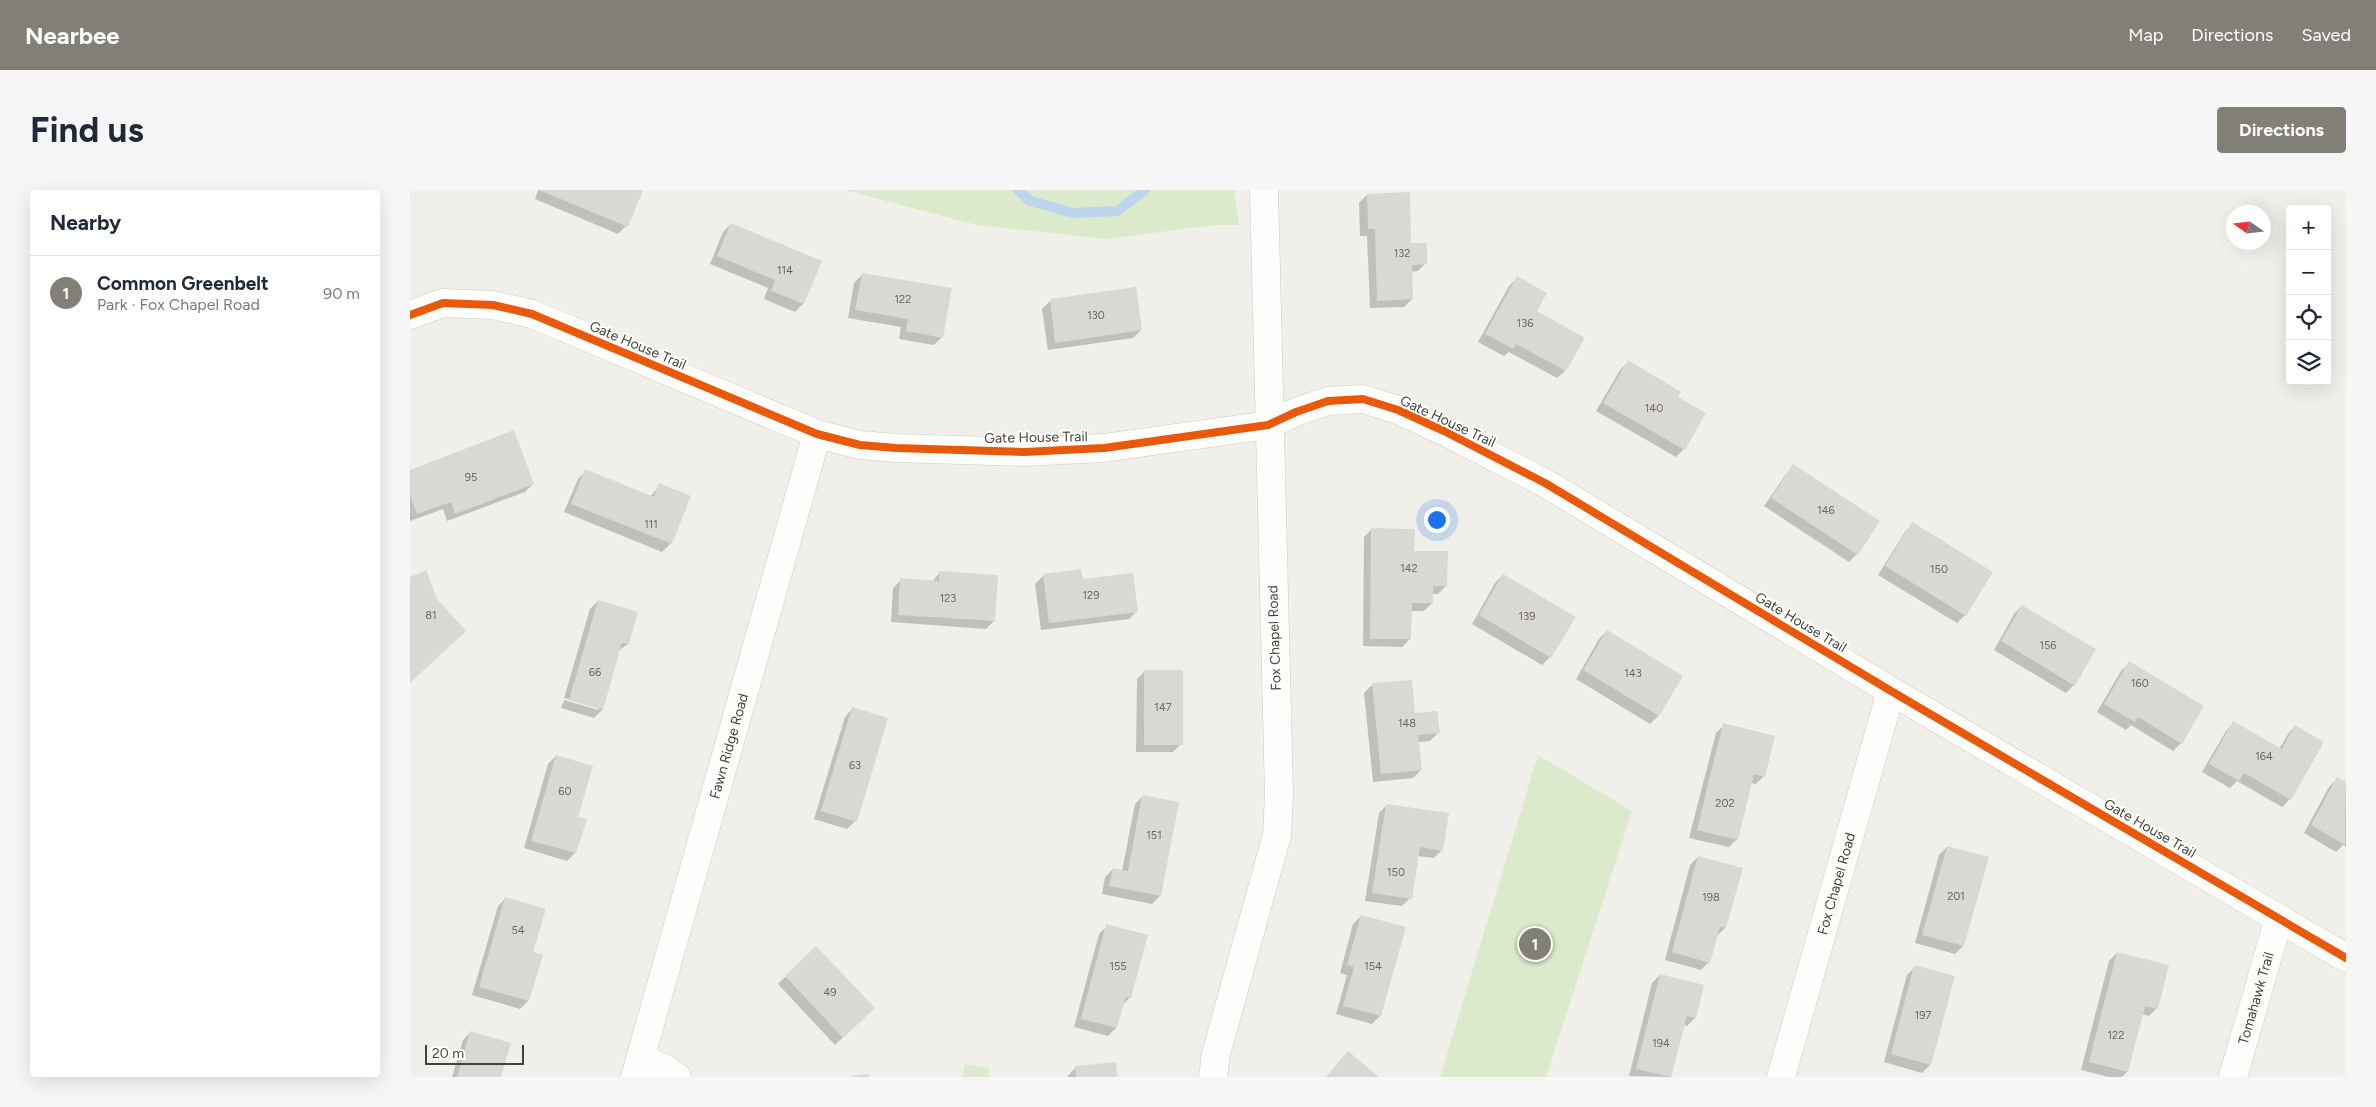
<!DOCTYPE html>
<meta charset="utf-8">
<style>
body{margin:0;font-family:Figtree,sans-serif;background:#f6f6f7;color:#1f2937}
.controls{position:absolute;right:15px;top:15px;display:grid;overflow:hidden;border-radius:5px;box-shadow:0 5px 20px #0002}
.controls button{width:45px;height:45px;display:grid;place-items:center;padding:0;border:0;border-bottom:1px solid #e0e1e3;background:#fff;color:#1f2937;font:25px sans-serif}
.compass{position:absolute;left:1816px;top:15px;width:45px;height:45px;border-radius:50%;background:#fff;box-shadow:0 5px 20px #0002;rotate:284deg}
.scale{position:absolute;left:15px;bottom:12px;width:99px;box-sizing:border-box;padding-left:5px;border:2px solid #464237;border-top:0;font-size:14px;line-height:18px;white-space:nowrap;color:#464237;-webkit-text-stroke:4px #fff;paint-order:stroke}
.you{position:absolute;left:1026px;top:329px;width:18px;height:18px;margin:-12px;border:4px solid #fff;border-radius:50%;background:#1a73e8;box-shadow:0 0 0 8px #1a73e833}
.badge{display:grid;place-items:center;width:32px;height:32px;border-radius:50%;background:#827f76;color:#fff;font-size:16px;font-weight:700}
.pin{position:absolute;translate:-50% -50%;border:2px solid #fff;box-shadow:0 1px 5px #0006}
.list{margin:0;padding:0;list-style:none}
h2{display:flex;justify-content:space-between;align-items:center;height:65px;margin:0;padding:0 20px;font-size:21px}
h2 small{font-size:16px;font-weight:400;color:#747a83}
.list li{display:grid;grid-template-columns:32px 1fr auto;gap:15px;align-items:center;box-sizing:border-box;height:75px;padding:0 20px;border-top:1px solid #e0e1e3}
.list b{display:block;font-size:19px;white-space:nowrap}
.list p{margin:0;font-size:16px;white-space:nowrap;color:#747a83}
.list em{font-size:16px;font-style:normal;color:#747a83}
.icon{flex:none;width:28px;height:28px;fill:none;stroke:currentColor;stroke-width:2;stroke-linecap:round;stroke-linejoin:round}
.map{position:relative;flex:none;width:1936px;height:887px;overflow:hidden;border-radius:5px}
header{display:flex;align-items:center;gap:30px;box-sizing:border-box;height:70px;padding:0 25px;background:#827f76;color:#fff}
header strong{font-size:24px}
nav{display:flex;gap:28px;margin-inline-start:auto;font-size:18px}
.intro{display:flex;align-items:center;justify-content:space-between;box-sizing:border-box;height:120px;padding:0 30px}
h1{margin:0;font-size:35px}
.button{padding:12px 22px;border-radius:5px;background:#827f76;color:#fff;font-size:18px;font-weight:700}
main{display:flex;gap:30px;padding:0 30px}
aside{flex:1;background:#fff;border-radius:5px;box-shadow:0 5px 20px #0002}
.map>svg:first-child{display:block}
.green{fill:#daeacb}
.shadow{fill:#0003}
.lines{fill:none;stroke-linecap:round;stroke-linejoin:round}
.stream{stroke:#bcd4ec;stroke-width:10}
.building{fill:#dad8d2}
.minor-casing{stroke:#cccbc6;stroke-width:29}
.minor{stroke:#fdfdfc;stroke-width:28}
.cycleway-casing{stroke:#fff;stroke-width:11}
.cycleway{stroke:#e8590c;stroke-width:8}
.labels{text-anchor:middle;stroke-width:4;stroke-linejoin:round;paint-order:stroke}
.number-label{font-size:11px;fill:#6c685e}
.street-label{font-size:14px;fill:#464237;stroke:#fff}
</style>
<header>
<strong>Nearbee</strong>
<nav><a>Map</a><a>Directions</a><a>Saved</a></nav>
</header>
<div class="intro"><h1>Find us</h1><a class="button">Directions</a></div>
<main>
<aside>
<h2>Nearby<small></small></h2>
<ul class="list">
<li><span class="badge">1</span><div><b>Common Greenbelt</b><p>Park · Fox Chapel Road</p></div><em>90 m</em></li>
</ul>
</aside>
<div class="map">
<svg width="1936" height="887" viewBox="0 0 1936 887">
<rect width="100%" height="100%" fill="#f0efea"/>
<!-- green -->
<g class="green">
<path d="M435,0H824L829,35H805L696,49L567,35Z"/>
<path d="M1128,565L1222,621L1136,887H1030Z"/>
<path d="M555,874L579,878V887H552Z"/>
</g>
<!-- shadow -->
<g class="shadow">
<path d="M128,0H231L216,36L208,44L125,9Z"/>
<path d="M957,5L1016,73L1008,81L1001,82L1002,109L994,117L960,118L957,46H950L949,13Z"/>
<path d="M321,34L411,71L393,114L385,122L354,109L358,98L300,74L313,42Z"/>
<path d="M452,85L532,147L524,155L489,149L491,137L438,128L444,93Z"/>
<path d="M1107,88L1155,181L1147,188L1099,162L1094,166L1068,152L1099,96Z"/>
<path d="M640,111L731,140L723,148L638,160L632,119Z"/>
<path d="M1218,172L1266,208L1274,259L1266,267L1186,221L1210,180Z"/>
<path d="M1384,276L1447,364L1439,372L1354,316L1376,284Z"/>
<path d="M0,281L123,294L115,302L37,331L33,319L0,331Z"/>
<path d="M176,281L240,307L250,295L279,307L260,354L252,362L154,322L168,289Z"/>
<path d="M1503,334L1555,425L1547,433L1468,385L1495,342Z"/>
<path d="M962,339L1003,362L1036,396L1028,404H1022V413L1014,421H1000V449L992,457L953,456L954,347Z"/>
<path d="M670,380L672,391L727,421L719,429L631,440L625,394L633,386Z"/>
<path d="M530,382L584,431L576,439L481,432L483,398L491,390L522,392Z"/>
<path d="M1093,385L1140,467L1132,475L1062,434L1085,393Z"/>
<path d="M188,411L218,454L208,461L192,520L184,528L151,518L154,510L188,520V518L154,508L180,419Z"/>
<path d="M1612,416L1664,495L1656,503L1584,460L1604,424Z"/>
<path d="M1197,441L1272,486L1248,526L1240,534L1166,489L1189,449Z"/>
<path d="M1719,473L1771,553L1763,561L1721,535L1716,540L1687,522L1711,481Z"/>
<path d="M735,481L771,554L763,562H726L727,489Z"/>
<path d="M962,495L1028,543L1020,551L1008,552L1011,580L1003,588L963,592L954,503Z"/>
<path d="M442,519L445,631L437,639L404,629L435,527Z"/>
<path d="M1823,533L1869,559L1878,544L1885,536L1880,609L1872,617L1827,591L1820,598L1792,582L1816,541Z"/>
<path d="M1314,535L1354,586L1346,594L1341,593L1327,649L1319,657L1279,648L1306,543Z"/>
<path d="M146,566L165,663L157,671L114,658L138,574Z"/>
<path d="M1927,589L1936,594V657L1933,655L1926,662L1894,643L1919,597Z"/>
<path d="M733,606L768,613L750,706L742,714L692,704L695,687L703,679L712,681L725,614Z"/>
<path d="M977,615L1032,660L1024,668L1007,666L1000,708L992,716L955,711L969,623Z"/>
<path d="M1537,657L1577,668L1553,756L1545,764L1505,753L1529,665Z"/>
<path d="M1288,667L1315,738L1307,746L1299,772L1291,780L1255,770L1280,675Z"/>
<path d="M96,708L122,763L132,765L118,811L110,819L62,805L88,716Z"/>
<path d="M951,726L970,826L962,834L926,824L937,785L930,783L943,734Z"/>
<path d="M697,736L720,807L712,816L706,838L698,846L664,837L689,744Z"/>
<path d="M406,757L464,818L425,855L368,794Z"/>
<path d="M1707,763L1747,818L1739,826L1732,824L1717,882L1712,887H1699L1671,880L1699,771Z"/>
<path d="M1505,777L1520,875L1512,883L1474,872L1497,785Z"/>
<path d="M1250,785L1285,828L1277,836L1274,835L1260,887L1219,886L1242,793Z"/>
<path d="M61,842L90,887H42L53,850Z"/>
<path d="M665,878L706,887H657Z"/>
</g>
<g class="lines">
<!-- stream -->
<path class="stream" d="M608,0L620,11L663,23L707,21L735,0"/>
</g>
<!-- building -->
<g class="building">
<path d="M129,0H233L218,37Z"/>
<path d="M1000,2L1001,53H1017V74L1002,75L1003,109L967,111L965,39H958L957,4Z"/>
<path d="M321,33L412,71L394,114L361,101L365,90L307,66Z"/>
<path d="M452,83L542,98L533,148L496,141L498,129L445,120Z"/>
<path d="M1107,86L1137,103L1127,121L1175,148L1156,181L1106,154L1103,159L1075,144Z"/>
<path d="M726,97L732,140L645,153L640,109Z"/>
<path d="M1218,170L1271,202L1268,207L1296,223L1275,260L1193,213Z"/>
<path d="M104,240L124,294L45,324L41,312L7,324L0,306V280Z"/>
<path d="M1383,274L1470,331L1448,365L1361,308Z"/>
<path d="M175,279L244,307L249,293L281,306L262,354L161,314Z"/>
<path d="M1502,332L1583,382L1556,426L1475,376Z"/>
<path d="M961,338L1005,339L1004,361H1038L1037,396H1023V413H1002L1001,449H960Z"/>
<path d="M671,379L673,389L723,383L728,422L639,433L633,384Z"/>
<path d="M16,380L27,409L56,441L0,493V387Z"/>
<path d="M529,381L588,385L585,431L488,425L490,388L529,391Z"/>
<path d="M1093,384L1166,427L1141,468L1069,425Z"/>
<path d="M188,410L228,422L219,454L212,453L193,520L159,510Z"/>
<path d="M1612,415L1686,459L1665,496L1591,451Z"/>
<path d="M1197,440L1273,486L1249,526L1173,480Z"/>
<path d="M1719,471L1794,516L1772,554L1728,527L1725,532L1694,514Z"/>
<rect x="734" y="480" width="39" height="75"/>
<path d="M1002,490L1005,523L1027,521L1030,543L1008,545L1012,580L971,584L962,493Z"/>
<path d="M442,517L478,528L447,632L411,621Z"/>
<path d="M1823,531L1872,559L1885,535L1914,552L1881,610L1834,583L1829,591L1799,574Z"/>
<path d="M1313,533L1365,546L1355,587L1344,584L1328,650L1287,640Z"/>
<path d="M146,565L183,576L168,627L177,629L166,663L121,651Z"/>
<path d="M1927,587L1936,592L1935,655L1901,635Z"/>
<path d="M732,605L769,612L751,706L699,696L703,678L718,681Z"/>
<path d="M976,614L1039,623L1033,661L1010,657L1002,709L962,703Z"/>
<path d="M1537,656L1579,667L1554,756L1512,745Z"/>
<path d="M1288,666L1333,678L1316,738L1310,737L1300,773L1262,762Z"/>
<path d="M95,707L136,719L123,762L133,765L119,811L69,797Z"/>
<path d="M951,725L996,737L971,826L933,816L944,777L937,775Z"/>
<path d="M696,734L738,745L721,808L716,807L707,838L671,829Z"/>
<path d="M406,756L465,818L433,848L375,786Z"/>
<path d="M1707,762L1759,775L1748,819L1735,816L1718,882L1679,872Z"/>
<path d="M1504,775L1545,786L1521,875L1481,864Z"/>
<path d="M1250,784L1294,795L1286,828L1277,826L1261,887L1226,879Z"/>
<path d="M60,841L101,853L91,887H47Z"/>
<path d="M938,861L969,887H916Z"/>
<path d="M706,872L707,887H666L665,876Z"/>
<path d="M458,884L459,887H442V886Z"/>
</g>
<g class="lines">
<!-- minor casing -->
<g class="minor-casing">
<g id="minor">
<path d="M0,125L33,113L83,115L122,124L407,244L450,255L486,258L614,262L694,258L858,235L886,222L918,211L953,209L988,220L1034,241L1135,293L1481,501L1936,768"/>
<path d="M231,868L256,879L267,887"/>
<path id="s1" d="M225,887L407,244"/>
<path d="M803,887L806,864L867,645L869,604L854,0"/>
<path id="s2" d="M1371,887L1481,501"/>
<path id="s3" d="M1823,887L1869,728"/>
</g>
</g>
<!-- minor -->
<use href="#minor" class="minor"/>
<!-- cycleway casing -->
<g class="cycleway-casing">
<path id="cycleway" d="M0,125L33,113L83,115L122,124L407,244L450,255L486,258L614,262L694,258L858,235L886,222L918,211L953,209L988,220L1034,241L1135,293L1481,501L1936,768"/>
</g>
<!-- cycleway -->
<use href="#cycleway" class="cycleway"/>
</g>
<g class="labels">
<!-- number labels -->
<g class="number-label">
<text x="992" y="67">132</text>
<text x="375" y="84">114</text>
<text x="493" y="113">122</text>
<text x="686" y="129">130</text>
<text x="1115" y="137">136</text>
<text x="1244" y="222">140</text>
<text x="61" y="291">95</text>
<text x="1416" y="324">146</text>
<text x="241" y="338">111</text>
<text x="999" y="382">142</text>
<text x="1529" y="383">150</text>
<text x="681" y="409">129</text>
<text x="538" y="412">123</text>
<text x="21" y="429">81</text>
<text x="1117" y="430">139</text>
<text x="1638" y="459">156</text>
<text x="185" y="486">66</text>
<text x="1223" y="487">143</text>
<text x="1730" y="497">160</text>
<text x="753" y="521">147</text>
<text x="997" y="537">148</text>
<text x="1854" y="570">164</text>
<text x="445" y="579">63</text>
<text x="155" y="605">60</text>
<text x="1315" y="617">202</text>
<text x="744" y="649">151</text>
<text x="986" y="686">150</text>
<text x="1546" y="710">201</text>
<text x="1301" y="711">198</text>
<text x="108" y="744">54</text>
<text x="708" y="780">155</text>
<text x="963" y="780">154</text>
<text x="420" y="806">49</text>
<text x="1513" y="829">197</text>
<text x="1706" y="849">122</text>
<text x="1251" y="857">194</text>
</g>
<!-- street labels -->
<g class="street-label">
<text transform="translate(228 155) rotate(23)" y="5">Gate House Trail</text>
<text transform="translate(1038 231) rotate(25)" y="5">Gate House Trail</text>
<text transform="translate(626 247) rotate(-1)" y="5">Gate House Trail</text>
<text transform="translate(1391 432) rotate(31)" y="5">Gate House Trail</text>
<text transform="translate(864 448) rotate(-92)" y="5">Fox Chapel Road</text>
<text dy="5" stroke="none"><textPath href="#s1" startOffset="344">Fawn Ridge Road</textPath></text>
<text transform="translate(1740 638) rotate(30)" y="5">Gate House Trail</text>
<text dy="5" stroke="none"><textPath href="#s2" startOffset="201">Fox Chapel Road</textPath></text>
<text dy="5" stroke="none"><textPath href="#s3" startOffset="82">Tomahawk Trail</textPath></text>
</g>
</g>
</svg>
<div class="controls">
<button>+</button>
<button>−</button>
<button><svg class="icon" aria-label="locate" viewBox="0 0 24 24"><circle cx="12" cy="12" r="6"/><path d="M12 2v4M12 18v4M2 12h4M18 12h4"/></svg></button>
<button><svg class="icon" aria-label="layers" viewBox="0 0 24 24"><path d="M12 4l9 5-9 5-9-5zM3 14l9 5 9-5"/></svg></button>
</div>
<svg class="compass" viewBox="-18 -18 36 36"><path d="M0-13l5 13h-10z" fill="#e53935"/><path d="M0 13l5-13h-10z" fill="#747a83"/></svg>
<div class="scale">20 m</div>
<div class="you"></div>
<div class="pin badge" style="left:1125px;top:754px">1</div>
</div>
</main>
